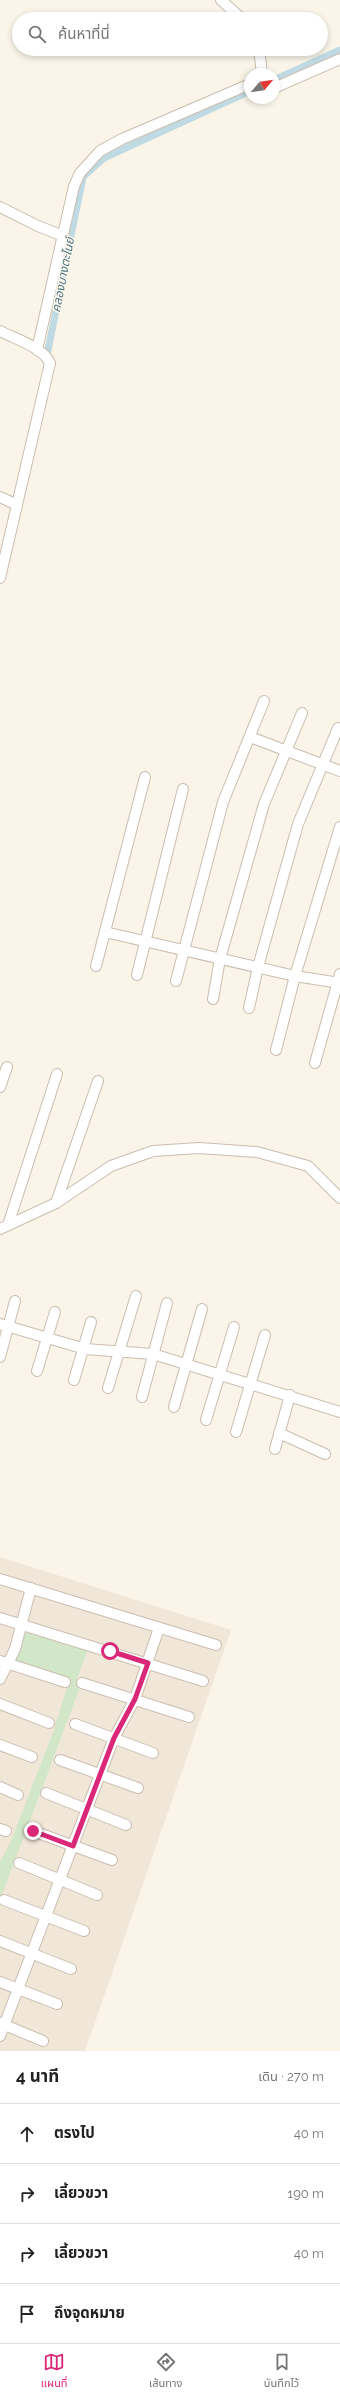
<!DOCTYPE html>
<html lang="th">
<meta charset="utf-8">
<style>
body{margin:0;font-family:Raleway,"Noto Sans Thai",sans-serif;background:#f2f2f2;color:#222}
.compass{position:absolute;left:244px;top:68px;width:36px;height:36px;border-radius:50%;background:#fff;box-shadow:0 2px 6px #0003;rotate:61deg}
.stop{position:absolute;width:12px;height:12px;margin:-9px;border:3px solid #db2777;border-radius:50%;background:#fff}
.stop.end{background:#db2777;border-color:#fff;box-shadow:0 1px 4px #0008}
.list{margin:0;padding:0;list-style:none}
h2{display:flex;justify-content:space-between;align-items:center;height:52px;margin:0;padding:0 16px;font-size:17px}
h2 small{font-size:13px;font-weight:400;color:#767676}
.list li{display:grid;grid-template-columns:26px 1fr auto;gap:12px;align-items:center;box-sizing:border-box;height:60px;padding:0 16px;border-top:1px solid #e0e0e0}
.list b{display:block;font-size:15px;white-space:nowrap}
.list em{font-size:13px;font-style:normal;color:#767676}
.icon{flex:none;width:22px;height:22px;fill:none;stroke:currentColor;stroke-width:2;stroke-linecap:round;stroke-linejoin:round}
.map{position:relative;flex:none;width:340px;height:2051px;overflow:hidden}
.search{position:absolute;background:#fff;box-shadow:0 2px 6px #0003;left:12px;right:12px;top:12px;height:44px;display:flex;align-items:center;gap:10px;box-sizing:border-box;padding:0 14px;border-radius:22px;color:#767676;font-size:15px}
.sheet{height:292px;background:#fff}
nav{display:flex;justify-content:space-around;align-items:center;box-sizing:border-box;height:56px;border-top:1px solid #e0e0e0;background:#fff;font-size:11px;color:#767676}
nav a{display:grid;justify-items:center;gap:2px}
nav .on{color:#db2777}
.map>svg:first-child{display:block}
.residential{fill:#f1e7d8}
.green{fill:#d2e6c8}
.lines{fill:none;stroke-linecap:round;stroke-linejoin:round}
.canal{stroke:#bfdae2;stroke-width:7}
.minor-casing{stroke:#cbbdb0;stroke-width:12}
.minor{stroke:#fff;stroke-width:10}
.route{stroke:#db2777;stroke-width:5}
.labels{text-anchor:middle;stroke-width:3;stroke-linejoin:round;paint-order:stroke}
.water-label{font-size:12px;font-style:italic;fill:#4b7582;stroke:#fdf8ee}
</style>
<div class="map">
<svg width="340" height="2051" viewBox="0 0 340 2051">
<rect width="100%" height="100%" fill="#faf5e8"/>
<!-- residential -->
<path class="residential" d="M0,1557L231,1630L85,2051H0Z"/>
<!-- green -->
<path class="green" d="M25,1629L88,1649L77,1679L82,1682L0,1900V1862L11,1841L54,1730L68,1684L13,1662Z"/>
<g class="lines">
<!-- canal -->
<g class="canal">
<path d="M274,80L340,50"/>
<path d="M46,360L83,177L104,158L250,91"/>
</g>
<!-- minor casing -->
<g class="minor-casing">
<g id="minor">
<path d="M221,0L242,19"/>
<path d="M259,49L262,74"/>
<path d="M274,88L340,59"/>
<path d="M0,207L38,226L63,236"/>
<path d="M0,331C15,339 43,347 50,363L0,578"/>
<path d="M37,350L74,186L80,173L100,151L122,139L250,84"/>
<path d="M0,497L17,505"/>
<path d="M250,737L340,771"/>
<path d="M105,932L295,976L340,983"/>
<path d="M96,966L145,777"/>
<path d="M137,975L183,789"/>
<path d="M176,981L223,802L264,701"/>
<path d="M213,999L220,959L264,804L302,713"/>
<path d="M249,1008L258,967L298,824L338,728"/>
<path d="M276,1050L295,976L340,827"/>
<path d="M315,1063L340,974"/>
<path d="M0,1087L7,1067"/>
<path d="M56,1203L98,1081"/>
<path d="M8,1225L57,1074"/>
<path d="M0,1229L56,1203L111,1166L153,1151L199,1148L257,1152L308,1166L340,1198"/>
<path d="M0,1324L85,1349L153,1354L340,1412"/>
<path d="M0,1357L15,1301"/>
<path d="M37,1371L55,1312"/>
<path d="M74,1380L91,1322"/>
<path d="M108,1388L136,1296"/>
<path d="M142,1397L167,1303"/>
<path d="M174,1407L202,1309"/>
<path d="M206,1420L234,1327"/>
<path d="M236,1432L265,1335"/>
<path d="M279,1433L325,1454"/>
<path d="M275,1449L290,1395"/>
<path d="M0,1579L216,1645"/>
<path d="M0,1618L203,1681"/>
<path d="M0,1661L65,1682"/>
<path d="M0,1679L15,1649L31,1588"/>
<path d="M82,1683L189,1717"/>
<path d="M0,1704L49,1723"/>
<path d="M75,1724L153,1753"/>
<path d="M0,1745L32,1757"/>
<path d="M60,1760L138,1788"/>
<path d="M0,1787L18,1795"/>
<path d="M46,1793L126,1825"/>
<path d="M0,1829L6,1831"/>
<path d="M33,1831L112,1860"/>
<path d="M19,1863L97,1895"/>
<path d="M4,1900L84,1931"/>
<path d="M0,1941L71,1969"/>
<path d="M0,1982L57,2004"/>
<path d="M0,2023L43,2041"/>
<path d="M0,2036L114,1738L135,1699L159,1628"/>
</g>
</g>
<!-- minor -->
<use href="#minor" class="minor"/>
</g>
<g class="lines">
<!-- route -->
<path class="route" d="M33,1831L73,1846L114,1738L135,1699L148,1663L110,1651"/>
</g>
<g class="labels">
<!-- water labels -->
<g class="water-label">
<text transform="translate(63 275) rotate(-79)" y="4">คลองบางตะไนย์</text>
</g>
</g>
</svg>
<svg class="compass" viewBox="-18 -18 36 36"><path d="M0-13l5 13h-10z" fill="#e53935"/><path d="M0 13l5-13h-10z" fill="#767676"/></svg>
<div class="stop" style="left:110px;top:1651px"></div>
<div class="stop end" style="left:33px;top:1831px"></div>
<div class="search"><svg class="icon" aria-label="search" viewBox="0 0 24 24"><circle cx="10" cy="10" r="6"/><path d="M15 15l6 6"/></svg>ค้นหาที่นี่</div>
</div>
<section class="sheet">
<h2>4 นาที<small>เดิน · 270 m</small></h2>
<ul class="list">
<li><svg class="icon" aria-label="ahead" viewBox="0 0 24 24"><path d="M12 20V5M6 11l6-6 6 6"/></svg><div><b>ตรงไป</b></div><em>40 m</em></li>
<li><svg class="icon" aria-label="right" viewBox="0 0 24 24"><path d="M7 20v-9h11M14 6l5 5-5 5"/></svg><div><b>เลี้ยวขวา</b></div><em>190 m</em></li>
<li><svg class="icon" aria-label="right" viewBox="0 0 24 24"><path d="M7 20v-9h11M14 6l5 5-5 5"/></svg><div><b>เลี้ยวขวา</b></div><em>40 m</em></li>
<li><svg class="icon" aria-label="arrive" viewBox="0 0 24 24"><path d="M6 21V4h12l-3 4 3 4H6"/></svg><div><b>ถึงจุดหมาย</b></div></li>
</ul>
</section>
<nav>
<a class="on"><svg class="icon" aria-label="map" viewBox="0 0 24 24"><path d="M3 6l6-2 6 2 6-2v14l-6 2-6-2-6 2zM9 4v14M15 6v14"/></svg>แผนที่</a>
<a><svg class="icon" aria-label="directions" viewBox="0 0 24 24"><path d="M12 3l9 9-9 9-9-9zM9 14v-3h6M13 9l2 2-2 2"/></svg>เส้นทาง</a>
<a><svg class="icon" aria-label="saved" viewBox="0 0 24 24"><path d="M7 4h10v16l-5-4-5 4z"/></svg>บันทึกไว้</a>
</nav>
